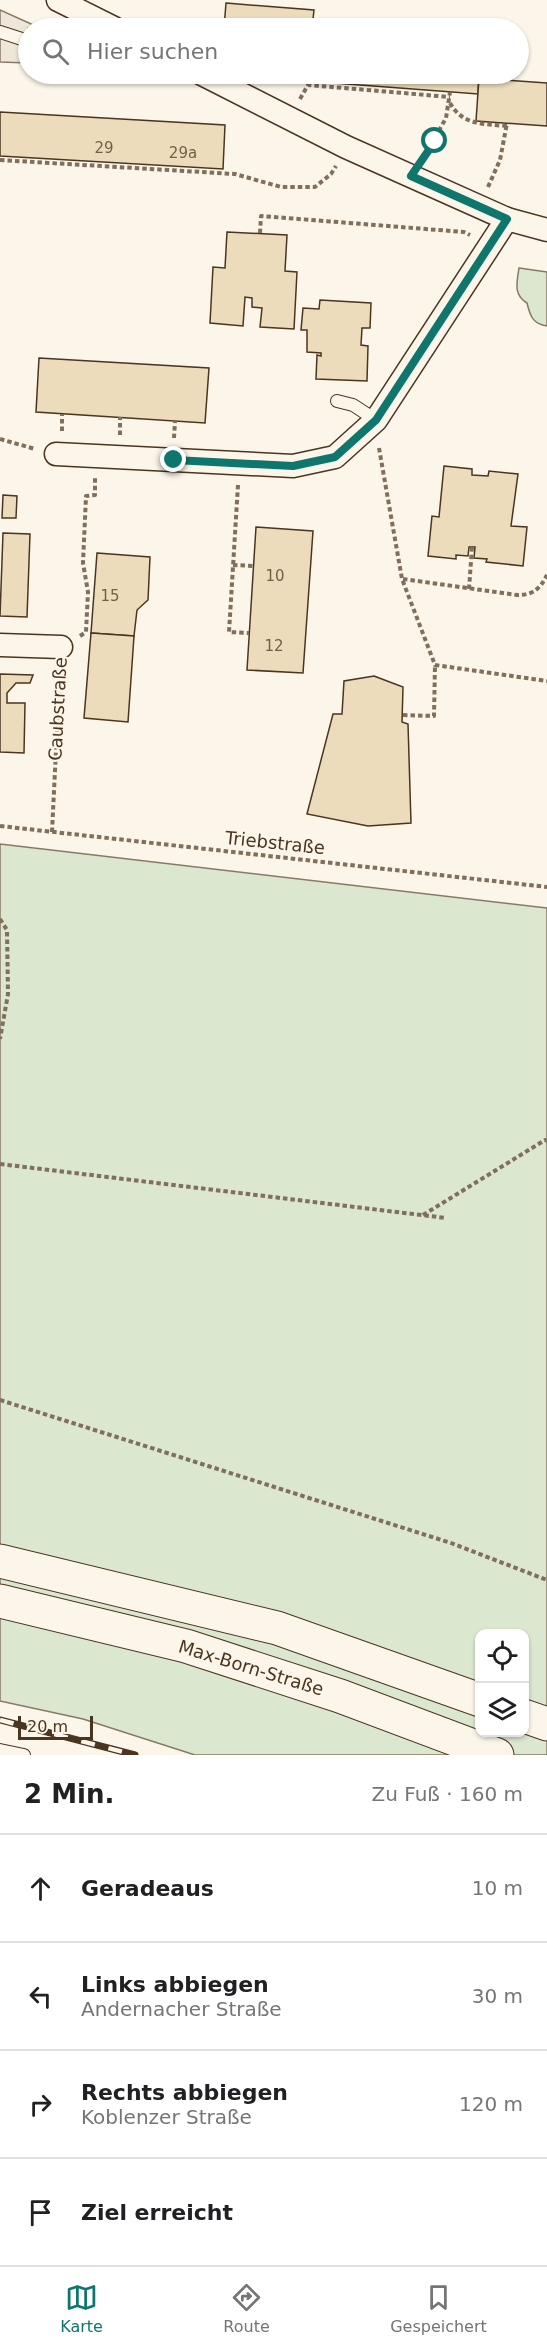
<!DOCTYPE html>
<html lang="de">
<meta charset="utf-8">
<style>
body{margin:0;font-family:"DejaVu Sans",sans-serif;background:#f6f6f6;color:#202124}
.controls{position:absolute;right:18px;bottom:18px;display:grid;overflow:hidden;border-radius:12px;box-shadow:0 2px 4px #0004}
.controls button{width:54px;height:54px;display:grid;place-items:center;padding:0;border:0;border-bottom:2px solid #e0e0e0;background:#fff;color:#202124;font:30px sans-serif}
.scale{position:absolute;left:18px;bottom:15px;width:75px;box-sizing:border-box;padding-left:6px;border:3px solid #4a3520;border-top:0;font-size:16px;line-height:21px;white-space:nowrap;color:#4a3520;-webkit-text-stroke:4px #fbf6e9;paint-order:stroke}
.stop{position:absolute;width:18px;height:18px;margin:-14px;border:4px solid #0f766e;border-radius:50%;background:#fff}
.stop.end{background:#0f766e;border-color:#fff;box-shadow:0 2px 6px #0008}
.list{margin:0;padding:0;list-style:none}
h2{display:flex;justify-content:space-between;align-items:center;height:78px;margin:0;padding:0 24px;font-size:26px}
h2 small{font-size:20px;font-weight:400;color:#757577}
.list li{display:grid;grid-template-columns:39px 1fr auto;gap:18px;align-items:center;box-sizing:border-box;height:108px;padding:0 24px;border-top:2px solid #e0e0e0}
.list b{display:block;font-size:22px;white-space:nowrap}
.list p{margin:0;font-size:20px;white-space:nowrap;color:#757577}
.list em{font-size:20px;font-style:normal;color:#757577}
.icon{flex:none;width:33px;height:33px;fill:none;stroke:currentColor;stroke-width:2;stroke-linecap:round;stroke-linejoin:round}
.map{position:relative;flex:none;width:547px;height:1755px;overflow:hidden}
.search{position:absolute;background:#fff;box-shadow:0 2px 4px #0004;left:18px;right:18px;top:18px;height:66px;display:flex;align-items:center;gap:15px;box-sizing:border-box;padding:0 21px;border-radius:33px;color:#757577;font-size:22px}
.sheet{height:510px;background:#fff}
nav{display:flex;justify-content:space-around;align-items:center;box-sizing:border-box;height:84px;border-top:2px solid #e0e0e0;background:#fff;font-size:16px;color:#757577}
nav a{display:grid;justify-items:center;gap:3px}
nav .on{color:#0f766e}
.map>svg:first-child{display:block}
.green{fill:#dce7d0;stroke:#887966;stroke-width:1.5;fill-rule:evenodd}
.parking{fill:#ede7d9;stroke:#887966;stroke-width:1.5}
.building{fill:#ecdcbc;stroke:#4a3520;stroke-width:1.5}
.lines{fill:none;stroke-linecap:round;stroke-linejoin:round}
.lane-casing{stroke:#4a3520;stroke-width:14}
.street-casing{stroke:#4a3520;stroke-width:25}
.primary-casing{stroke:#4a3520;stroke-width:35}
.path{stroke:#7f6f5c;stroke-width:4;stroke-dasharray:4.5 3;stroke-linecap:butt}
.lane{stroke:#fbf6e9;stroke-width:12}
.street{stroke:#fbf6e9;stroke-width:22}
.primary{stroke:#fbf6e9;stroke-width:33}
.rail-casing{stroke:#4a3520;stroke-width:7}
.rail{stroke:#fbf6e9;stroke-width:4.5;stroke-dasharray:14;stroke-linecap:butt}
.route{stroke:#0f766e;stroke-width:8}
.labels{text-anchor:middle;stroke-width:4.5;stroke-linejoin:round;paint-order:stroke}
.number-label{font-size:15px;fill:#725f47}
.street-label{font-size:18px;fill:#4a3520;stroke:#fbf6e9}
</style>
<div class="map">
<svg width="547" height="1755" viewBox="0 0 547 1755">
<rect width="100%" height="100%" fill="#fbf6e9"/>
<!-- green -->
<g class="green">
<path d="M519,268L547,272V326C533,324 530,316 527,303C513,295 517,282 519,268Z"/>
<path d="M0,844L547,908V1755H195L83,1719L0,1701ZM480,1634H524V1732H480Z"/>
</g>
<!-- parking -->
<path class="parking" d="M0,10L40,28H28V63L0,62Z"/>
<!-- building -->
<g class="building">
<path d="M226,3L314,10L312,28H224Z"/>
<path d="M309,74H479L478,94L308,81Z"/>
<path d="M479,78L547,83V126L476,121Z"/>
<path d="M0,112L225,125L223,169L0,156Z"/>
<path d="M227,232L287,235L285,271L297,272L294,329L260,327L262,308L252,307V298L245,297L243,326L210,323L213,267L225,268Z"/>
<path d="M320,300L371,303L370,328H362L361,345L368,346L367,381L316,379L317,355L321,356V353L307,352V330H301L303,308L319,309Z"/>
<path d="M39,358L209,368L205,423L36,412Z"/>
<path d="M444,466L472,469V475L488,476L489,471L518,474L511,526L527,527L523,566L486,562L487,559L474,558L475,547H469L468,556L456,555V559L428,556L432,516L439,517Z"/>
<path d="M3,495L17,496L16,518H2Z"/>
<path d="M256,527L313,531L303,673L247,670Z"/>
<path d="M3,533L30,534L27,617L0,616Z"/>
<path d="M97,553L150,557L148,600L137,610L134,636L91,633Z"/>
<path d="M91,633L134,636L128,722L84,718Z"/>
<path d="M0,674L33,675L30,683H16L7,693V703H25L24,753L0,752Z"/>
<path d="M374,676L403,687L402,722L408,724L411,823L368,826L307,814L333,714H342L344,681Z"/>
</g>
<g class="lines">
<!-- lane casing -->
<g class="lane-casing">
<g id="lane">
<path d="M77,28L85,14"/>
<path d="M0,32L28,41"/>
<path d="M337,401L353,405L376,420"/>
<path d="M0,1750L24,1755"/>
</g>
</g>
<!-- street casing -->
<g class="street-casing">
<g id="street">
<path d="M58,0L114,28"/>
<path d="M202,74L346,147L507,219L547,230"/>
<path d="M56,454L293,466L335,457L376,420L507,219"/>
<path d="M0,645L61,647"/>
</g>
</g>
<!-- primary casing -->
<g class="primary-casing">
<g id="primary">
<path d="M0,1561L277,1628L480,1700"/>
<path d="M0,1601L186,1646L340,1696L497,1755"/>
<path d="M524,1716L547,1724"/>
</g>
</g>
<!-- path -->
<g class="path">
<path d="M297,74L308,85"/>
<path d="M300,99L308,85L450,97"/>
<path d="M450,103C462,125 484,124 507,126"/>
<path d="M424,157L446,118L450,92"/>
<path d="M0,160L235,174L281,187H315L331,174L336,166"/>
<path d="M488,187L500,160L507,123"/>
<path d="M260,233L261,216L464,232L470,235"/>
<path d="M62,431V414"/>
<path d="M120,435V417"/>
<path d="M174,438L175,421"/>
<path d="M0,439L35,449"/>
<path d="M379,448L402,579L435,665L547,681"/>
<path d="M238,485L229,632L249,633"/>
<path d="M233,565L254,566"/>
<path d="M403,579L517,595C533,595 540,589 547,575"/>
<path d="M469,589L472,547"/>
<path d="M80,636L86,632L88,592L83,563L86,496L95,495V478"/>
<path d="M403,715L434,716L435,665"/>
<path d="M0,826L547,887"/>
<path d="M52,832L60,668"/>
<path d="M0,919L7,930L8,994L0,1039"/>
<path d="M0,1164L446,1218"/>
<path d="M423,1215L545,1140L547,1141"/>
<path d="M0,1400L451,1543L547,1580"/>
</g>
<!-- lane -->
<use href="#lane" class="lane"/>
<!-- street -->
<use href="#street" class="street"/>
<!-- primary -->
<use href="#primary" class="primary"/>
<!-- rail casing -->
<g class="rail-casing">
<path id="rail" d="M0,1720L135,1755"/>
</g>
<!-- rail -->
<use href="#rail" class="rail"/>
</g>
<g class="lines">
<!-- route -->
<path class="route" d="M174,460L293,466L335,457L376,420L507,219L411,176L435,141"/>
</g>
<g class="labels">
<!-- number labels -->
<g class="number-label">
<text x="104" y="153">29</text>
<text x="183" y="158">29a</text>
<text x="275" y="581">10</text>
<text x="110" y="601">15</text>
<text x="274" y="651">12</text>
</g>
<!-- street labels -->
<g class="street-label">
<text transform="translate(58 709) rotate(-87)" y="6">Caubstraße</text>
<text transform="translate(275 843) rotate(6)" y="6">Triebstraße</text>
<text transform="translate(251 1668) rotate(17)" y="6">Max-Born-Straße</text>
</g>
</g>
</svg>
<div class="controls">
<button><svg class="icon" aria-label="locate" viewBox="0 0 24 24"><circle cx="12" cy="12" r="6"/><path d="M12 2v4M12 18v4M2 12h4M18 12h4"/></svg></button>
<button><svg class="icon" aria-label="layers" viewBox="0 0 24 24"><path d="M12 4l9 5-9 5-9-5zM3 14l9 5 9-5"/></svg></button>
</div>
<div class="scale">20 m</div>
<div class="stop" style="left:435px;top:141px"></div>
<div class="stop end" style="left:174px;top:460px"></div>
<div class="search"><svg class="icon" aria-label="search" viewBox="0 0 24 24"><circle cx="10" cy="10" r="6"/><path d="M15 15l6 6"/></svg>Hier suchen</div>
</div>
<section class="sheet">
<h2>2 Min.<small>Zu Fuß · 160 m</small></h2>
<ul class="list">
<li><svg class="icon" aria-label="ahead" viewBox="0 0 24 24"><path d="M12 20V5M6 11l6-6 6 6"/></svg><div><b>Geradeaus</b></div><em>10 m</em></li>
<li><svg class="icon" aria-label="left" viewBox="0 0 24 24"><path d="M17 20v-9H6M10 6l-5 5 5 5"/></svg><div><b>Links abbiegen</b><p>Andernacher Straße</p></div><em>30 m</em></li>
<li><svg class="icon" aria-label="right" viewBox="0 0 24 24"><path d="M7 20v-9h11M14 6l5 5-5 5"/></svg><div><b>Rechts abbiegen</b><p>Koblenzer Straße</p></div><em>120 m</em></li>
<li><svg class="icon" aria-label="arrive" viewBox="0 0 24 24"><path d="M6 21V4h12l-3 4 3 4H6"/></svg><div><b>Ziel erreicht</b></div></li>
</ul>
</section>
<nav>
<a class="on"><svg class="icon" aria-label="map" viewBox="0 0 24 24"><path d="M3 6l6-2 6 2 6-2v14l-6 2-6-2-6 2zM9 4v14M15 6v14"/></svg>Karte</a>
<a><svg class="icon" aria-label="directions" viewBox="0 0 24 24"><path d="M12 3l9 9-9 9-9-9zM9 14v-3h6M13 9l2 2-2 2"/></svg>Route</a>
<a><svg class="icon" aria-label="saved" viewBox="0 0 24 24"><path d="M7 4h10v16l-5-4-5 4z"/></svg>Gespeichert</a>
</nav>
